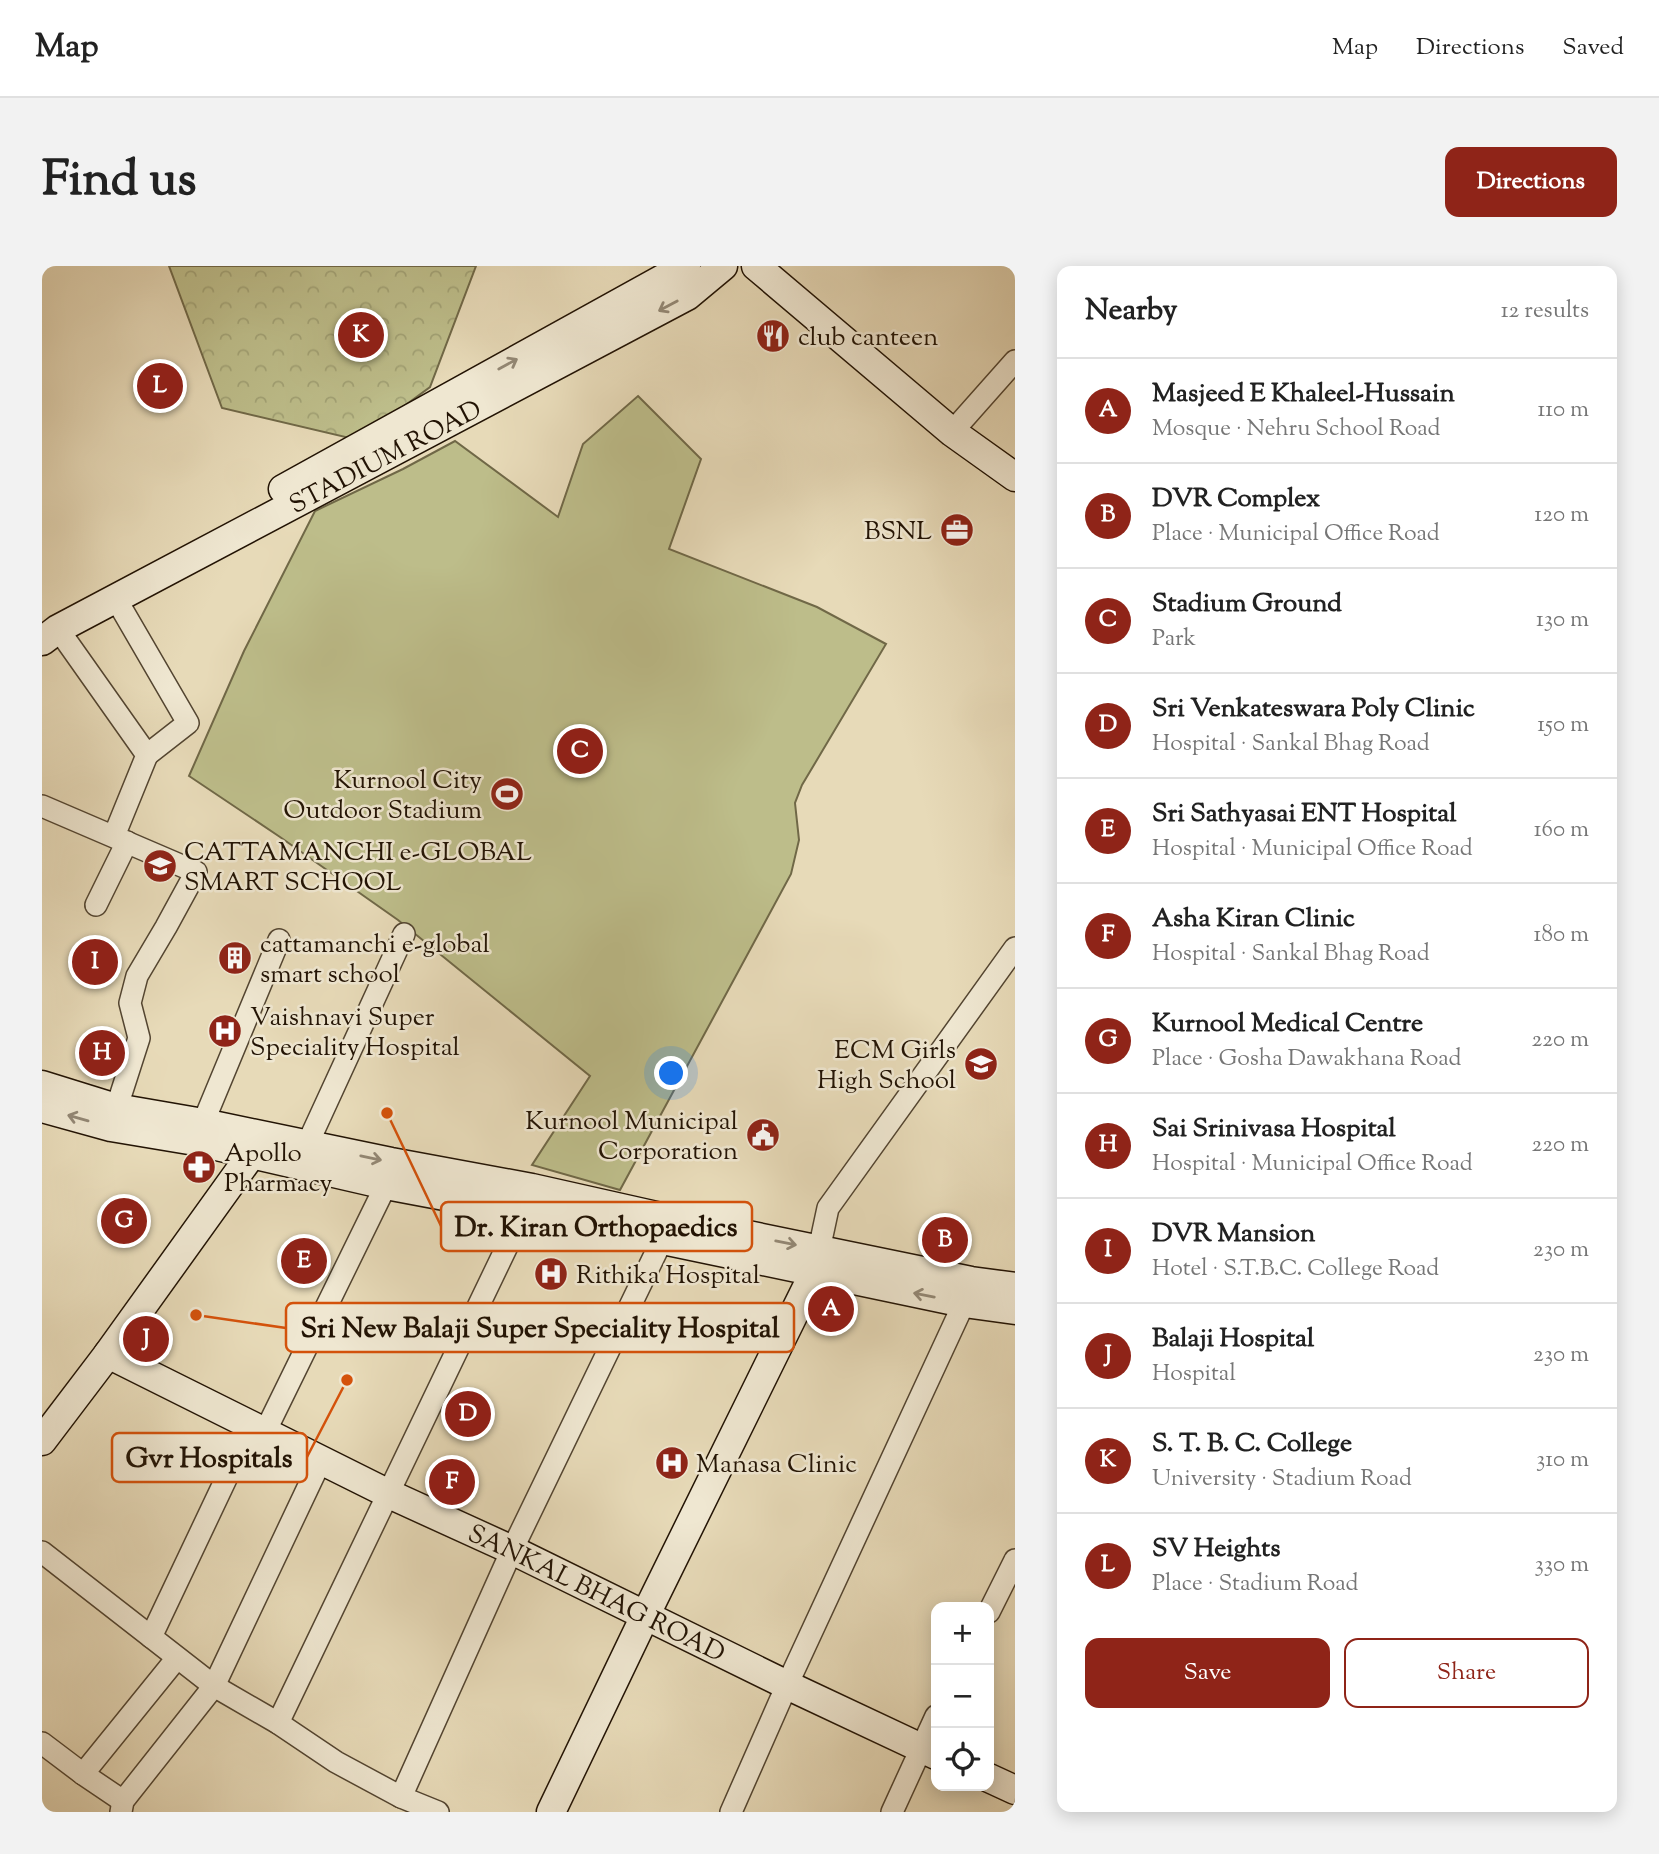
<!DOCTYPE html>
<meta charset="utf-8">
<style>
body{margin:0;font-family:"Sorts Mill Goudy",serif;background:#f2f2f2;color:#222}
.controls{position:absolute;right:21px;bottom:21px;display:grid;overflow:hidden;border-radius:14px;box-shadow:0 4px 18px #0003}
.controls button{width:63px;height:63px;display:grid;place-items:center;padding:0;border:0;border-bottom:2px solid #e0e0e0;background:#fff;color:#222;font:35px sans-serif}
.you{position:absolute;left:630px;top:808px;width:24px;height:24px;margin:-18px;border:5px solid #fff;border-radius:50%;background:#1a73e8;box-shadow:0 0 0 10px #1a73e833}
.badge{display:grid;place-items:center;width:46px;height:46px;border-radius:50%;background:#8f2418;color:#fff;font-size:23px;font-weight:700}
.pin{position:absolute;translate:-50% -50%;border:4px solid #fff;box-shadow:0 2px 7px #0006}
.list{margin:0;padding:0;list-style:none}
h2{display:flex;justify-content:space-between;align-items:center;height:91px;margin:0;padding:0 28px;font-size:30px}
h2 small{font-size:23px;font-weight:400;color:#767676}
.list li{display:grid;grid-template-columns:46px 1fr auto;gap:21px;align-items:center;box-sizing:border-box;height:105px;padding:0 28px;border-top:2px solid #e0e0e0}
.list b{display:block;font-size:26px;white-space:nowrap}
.list p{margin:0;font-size:23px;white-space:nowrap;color:#767676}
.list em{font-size:23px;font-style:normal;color:#767676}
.actions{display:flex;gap:14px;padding:21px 28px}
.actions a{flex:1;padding:16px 0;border:2px solid #8f2418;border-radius:14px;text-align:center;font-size:24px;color:#8f2418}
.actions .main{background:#8f2418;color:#fff}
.icon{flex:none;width:38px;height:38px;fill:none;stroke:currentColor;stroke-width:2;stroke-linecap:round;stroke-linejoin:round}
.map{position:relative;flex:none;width:973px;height:1546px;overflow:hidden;border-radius:14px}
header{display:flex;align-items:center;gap:42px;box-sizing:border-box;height:98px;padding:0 35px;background:#fff;border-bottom:2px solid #e0e0e0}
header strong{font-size:33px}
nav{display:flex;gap:38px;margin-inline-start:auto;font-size:24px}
.intro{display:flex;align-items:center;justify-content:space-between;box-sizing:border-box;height:168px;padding:0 42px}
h1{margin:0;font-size:49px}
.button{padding:18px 32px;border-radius:14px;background:#8f2418;color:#fff;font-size:24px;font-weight:700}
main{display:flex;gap:42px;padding:0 42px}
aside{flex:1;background:#fff;border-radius:14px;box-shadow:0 4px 18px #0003}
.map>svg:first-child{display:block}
.park{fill:url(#park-crowns);stroke:#706847;stroke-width:2}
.pitch{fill:#bdbd8a;stroke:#706847;stroke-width:2}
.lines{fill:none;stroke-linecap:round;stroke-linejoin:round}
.street-casing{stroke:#534531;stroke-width:24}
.secondary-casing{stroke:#221304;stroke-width:31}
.street{stroke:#efe7d1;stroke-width:21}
.secondary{stroke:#efe7d1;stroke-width:28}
.oneway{stroke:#938875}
.labels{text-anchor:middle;stroke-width:5;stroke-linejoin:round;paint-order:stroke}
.poi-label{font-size:26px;fill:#221304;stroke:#efe7d1;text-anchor:start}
.street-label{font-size:26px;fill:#221304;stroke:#efe7d1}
.leader{fill:none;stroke:#d4520b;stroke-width:2.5}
.callout-dot{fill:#d4520b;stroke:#efe7d1;stroke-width:2.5}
.callout{fill:#efe7d1;stroke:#d4520b;stroke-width:2.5}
.callout-label{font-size:28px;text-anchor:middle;font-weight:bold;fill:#221304}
</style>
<header>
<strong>Map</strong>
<nav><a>Map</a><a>Directions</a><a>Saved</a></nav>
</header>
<div class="intro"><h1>Find us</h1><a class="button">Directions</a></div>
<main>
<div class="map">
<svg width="973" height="1546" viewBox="0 0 973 1546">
<defs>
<pattern id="park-crowns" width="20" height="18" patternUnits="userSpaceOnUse" patternTransform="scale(1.75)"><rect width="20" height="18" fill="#bdbd8a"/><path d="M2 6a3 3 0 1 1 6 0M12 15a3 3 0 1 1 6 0" fill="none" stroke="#a2a275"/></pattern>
</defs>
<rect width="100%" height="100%" fill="#e7dab8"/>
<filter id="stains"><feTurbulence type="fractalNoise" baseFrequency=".00286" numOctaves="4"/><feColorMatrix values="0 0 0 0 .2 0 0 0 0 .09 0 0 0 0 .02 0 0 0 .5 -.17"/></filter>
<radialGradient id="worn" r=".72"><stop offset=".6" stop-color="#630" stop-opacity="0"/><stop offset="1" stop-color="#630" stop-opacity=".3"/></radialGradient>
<!-- park -->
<path class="park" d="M127,0H434L388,121L316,174L180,142Z"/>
<!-- pitch -->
<path class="pitch" d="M596,130L659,193L627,283L775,341L844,378L760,519L753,537L757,574L749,608L578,924L490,899L548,810L356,654L238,571L147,510L202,385L273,245L361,203L413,175L516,251L541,178Z"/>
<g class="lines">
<!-- street casing -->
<g class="street-casing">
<g id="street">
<path d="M910,166L973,95"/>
<path d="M74,333L146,457L105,489"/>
<path d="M16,363L105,489L72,570"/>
<path d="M0,540L154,606L124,661L95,710L88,737L97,772L70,856"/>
<path d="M54,639L85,576"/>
<path d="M156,869L237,674"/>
<path d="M265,879L362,668"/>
<path d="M774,998L786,942L973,682"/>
<path d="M223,1166L344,919"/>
<path d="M0,1286L172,1420L236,1457L294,1496L359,1531"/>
<path d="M947,1346L973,1294"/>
<path d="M109,1371L210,1158"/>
<path d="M236,1457L482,945"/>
<path d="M0,1477L41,1508L81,1535"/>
<path d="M41,1508L135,1392"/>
<path d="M79,1546L81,1535L172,1420L279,1194"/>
<path d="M396,1546L359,1531L470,1284L620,974"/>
<path d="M689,1546L745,1419L922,1037"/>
<path d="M850,1546L894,1450"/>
</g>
</g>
<!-- secondary casing -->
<g class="secondary-casing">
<g id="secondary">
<path d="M714,0L910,166L973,211"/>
<path d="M241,223L644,0"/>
<path id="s1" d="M0,375L16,363L645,30L681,0"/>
<path d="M0,819L74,842L161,857L349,896L490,922L628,953L929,1015L973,1021"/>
<path d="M0,842L69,861L153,875L344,919L482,945L922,1037L973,1044"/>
<path id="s2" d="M66,1088L345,1227L470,1284L745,1419L894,1489"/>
<path d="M0,1175L66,1088L209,889"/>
<path d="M947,1512L973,1524"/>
<path d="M509,1546L604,1348L772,1007"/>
</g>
</g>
<!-- street -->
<use href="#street" class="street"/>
<!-- secondary -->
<use href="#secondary" class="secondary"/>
</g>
<!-- one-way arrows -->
<defs><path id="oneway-shaft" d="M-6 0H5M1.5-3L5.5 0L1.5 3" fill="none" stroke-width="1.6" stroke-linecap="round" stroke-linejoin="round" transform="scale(1.75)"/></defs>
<g class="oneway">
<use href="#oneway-shaft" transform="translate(626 40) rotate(152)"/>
<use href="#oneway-shaft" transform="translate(466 98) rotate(-29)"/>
<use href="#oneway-shaft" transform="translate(36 852) rotate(-164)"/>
<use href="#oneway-shaft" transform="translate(329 892) rotate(12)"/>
<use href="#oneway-shaft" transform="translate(744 977) rotate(11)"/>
<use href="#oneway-shaft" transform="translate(882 1029) rotate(-169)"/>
</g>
<!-- icons -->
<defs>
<g id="restaurant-disc" transform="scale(1.75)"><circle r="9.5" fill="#8f2418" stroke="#efe7d1"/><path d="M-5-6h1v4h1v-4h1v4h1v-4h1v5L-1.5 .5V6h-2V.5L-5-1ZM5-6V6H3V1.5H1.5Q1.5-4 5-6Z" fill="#fff"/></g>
<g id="office-disc" transform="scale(1.75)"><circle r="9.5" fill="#8f2418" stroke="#efe7d1"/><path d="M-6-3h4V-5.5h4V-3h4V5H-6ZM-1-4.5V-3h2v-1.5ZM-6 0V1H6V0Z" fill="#fff"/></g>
<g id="stadium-disc" transform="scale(1.75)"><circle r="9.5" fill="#8f2418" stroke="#efe7d1"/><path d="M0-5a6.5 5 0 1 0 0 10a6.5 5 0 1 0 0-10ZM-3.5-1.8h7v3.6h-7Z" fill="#fff"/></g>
<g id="school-disc" transform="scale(1.75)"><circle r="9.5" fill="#8f2418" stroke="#efe7d1"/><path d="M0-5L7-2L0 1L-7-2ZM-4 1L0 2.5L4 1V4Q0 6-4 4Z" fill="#fff"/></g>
<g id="building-disc" transform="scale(1.75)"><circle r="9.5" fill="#8f2418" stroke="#efe7d1"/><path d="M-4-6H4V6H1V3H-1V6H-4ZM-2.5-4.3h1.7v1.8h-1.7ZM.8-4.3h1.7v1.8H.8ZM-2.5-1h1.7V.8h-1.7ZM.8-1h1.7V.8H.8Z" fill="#fff"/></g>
<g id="hospital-disc" transform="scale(1.75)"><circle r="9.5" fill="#8f2418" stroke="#efe7d1"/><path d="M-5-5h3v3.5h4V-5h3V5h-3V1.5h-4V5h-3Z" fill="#fff"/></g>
<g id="civic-disc" transform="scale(1.75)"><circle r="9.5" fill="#8f2418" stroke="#efe7d1"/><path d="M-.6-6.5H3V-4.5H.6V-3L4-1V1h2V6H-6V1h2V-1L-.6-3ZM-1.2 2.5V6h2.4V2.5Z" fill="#fff"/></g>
<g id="pharmacy-disc" transform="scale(1.75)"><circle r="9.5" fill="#8f2418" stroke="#efe7d1"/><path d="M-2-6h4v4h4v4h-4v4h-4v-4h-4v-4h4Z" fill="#fff"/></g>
</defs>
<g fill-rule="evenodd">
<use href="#restaurant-disc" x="731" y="70"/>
<use href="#office-disc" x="915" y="264"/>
<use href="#stadium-disc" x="465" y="528"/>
<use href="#school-disc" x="118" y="600"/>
<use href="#building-disc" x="193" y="692"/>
<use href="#hospital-disc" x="183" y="765"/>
<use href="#school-disc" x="939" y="798"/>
<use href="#civic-disc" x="721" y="869"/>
<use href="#pharmacy-disc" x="157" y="901"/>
<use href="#hospital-disc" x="509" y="1008"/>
<use href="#hospital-disc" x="630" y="1197"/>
</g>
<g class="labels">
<!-- poi labels -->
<g class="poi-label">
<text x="756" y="79">club canteen</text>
<text x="890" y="273" text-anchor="end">BSNL</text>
<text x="440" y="522" text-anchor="end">Kurnool City<tspan x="440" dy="30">Outdoor Stadium</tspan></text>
<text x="142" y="594">CATTAMANCHI e-GLOBAL<tspan x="142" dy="30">SMART SCHOOL</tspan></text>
<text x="218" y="686">cattamanchi e-global<tspan x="218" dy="30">smart school</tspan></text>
<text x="208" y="759">Vaishnavi Super<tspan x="208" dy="30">Speciality Hospital</tspan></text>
<text x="914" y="792" text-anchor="end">ECM Girls<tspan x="914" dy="30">High School</tspan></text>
<text x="696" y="863" text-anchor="end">Kurnool Municipal<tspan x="696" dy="30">Corporation</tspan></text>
<text x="182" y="895">Apollo<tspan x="182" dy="30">Pharmacy</tspan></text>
<text x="534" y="1017">Rithika Hospital</text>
<text x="654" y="1206">Manasa Clinic</text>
</g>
<!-- street labels -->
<g class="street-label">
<text dy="9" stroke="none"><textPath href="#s1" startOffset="390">STADIUM ROAD</textPath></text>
<text dy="9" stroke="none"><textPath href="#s2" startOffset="544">SANKAL BHAG ROAD</textPath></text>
</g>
</g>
<!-- callouts -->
<path class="leader" d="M345 847L399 960M154 1049L244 1062M305 1114L265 1191"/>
<g class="callout-dot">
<circle cx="345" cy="847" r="7"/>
<circle cx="154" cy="1049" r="7"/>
<circle cx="305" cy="1114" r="7"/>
</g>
<g class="callout">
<rect x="399" y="936" width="311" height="49" rx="7"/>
<rect x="244" y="1037" width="508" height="49" rx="7"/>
<rect x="70" y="1167" width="195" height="49" rx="7"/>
</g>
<g class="callout-label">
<text x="554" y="970">Dr. Kiran Orthopaedics</text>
<text x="498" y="1071">Sri New Balaji Super Speciality Hospital</text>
<text x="167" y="1201">Gvr Hospitals</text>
</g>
<rect width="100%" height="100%" filter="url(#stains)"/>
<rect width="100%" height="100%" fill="url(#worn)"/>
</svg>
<div class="controls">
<button>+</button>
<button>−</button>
<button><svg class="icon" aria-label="locate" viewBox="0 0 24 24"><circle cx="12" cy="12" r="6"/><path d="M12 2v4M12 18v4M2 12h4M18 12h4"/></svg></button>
</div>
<div class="you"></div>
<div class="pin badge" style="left:789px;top:1043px">A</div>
<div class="pin badge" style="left:903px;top:974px">B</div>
<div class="pin badge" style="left:538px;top:485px">C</div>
<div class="pin badge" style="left:426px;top:1148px">D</div>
<div class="pin badge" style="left:262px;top:995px">E</div>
<div class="pin badge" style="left:410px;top:1216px">F</div>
<div class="pin badge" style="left:82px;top:955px">G</div>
<div class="pin badge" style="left:60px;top:787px">H</div>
<div class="pin badge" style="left:53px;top:696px">I</div>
<div class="pin badge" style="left:104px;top:1073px">J</div>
<div class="pin badge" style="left:319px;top:69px">K</div>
<div class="pin badge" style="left:118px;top:120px">L</div>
</div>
<aside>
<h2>Nearby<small>12 results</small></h2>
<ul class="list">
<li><span class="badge">A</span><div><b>Masjeed E Khaleel-Hussain</b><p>Mosque · Nehru School Road</p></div><em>110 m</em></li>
<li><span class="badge">B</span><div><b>DVR Complex</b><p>Place · Municipal Office Road</p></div><em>120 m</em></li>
<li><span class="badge">C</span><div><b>Stadium Ground</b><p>Park</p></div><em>130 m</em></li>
<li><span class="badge">D</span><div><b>Sri Venkateswara Poly Clinic</b><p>Hospital · Sankal Bhag Road</p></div><em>150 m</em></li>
<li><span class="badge">E</span><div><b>Sri Sathyasai ENT Hospital</b><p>Hospital · Municipal Office Road</p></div><em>160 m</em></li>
<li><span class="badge">F</span><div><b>Asha Kiran Clinic</b><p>Hospital · Sankal Bhag Road</p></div><em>180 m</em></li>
<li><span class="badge">G</span><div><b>Kurnool Medical Centre</b><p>Place · Gosha Dawakhana Road</p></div><em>220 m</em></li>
<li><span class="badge">H</span><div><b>Sai Srinivasa Hospital</b><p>Hospital · Municipal Office Road</p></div><em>220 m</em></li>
<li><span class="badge">I</span><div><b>DVR Mansion</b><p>Hotel · S.T.B.C. College Road</p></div><em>230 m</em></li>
<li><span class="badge">J</span><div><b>Balaji Hospital</b><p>Hospital</p></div><em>230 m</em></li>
<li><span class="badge">K</span><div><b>S. T. B. C. College</b><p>University · Stadium Road</p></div><em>310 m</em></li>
<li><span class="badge">L</span><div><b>SV Heights</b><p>Place · Stadium Road</p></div><em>330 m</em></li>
</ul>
<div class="actions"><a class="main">Save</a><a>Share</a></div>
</aside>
</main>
